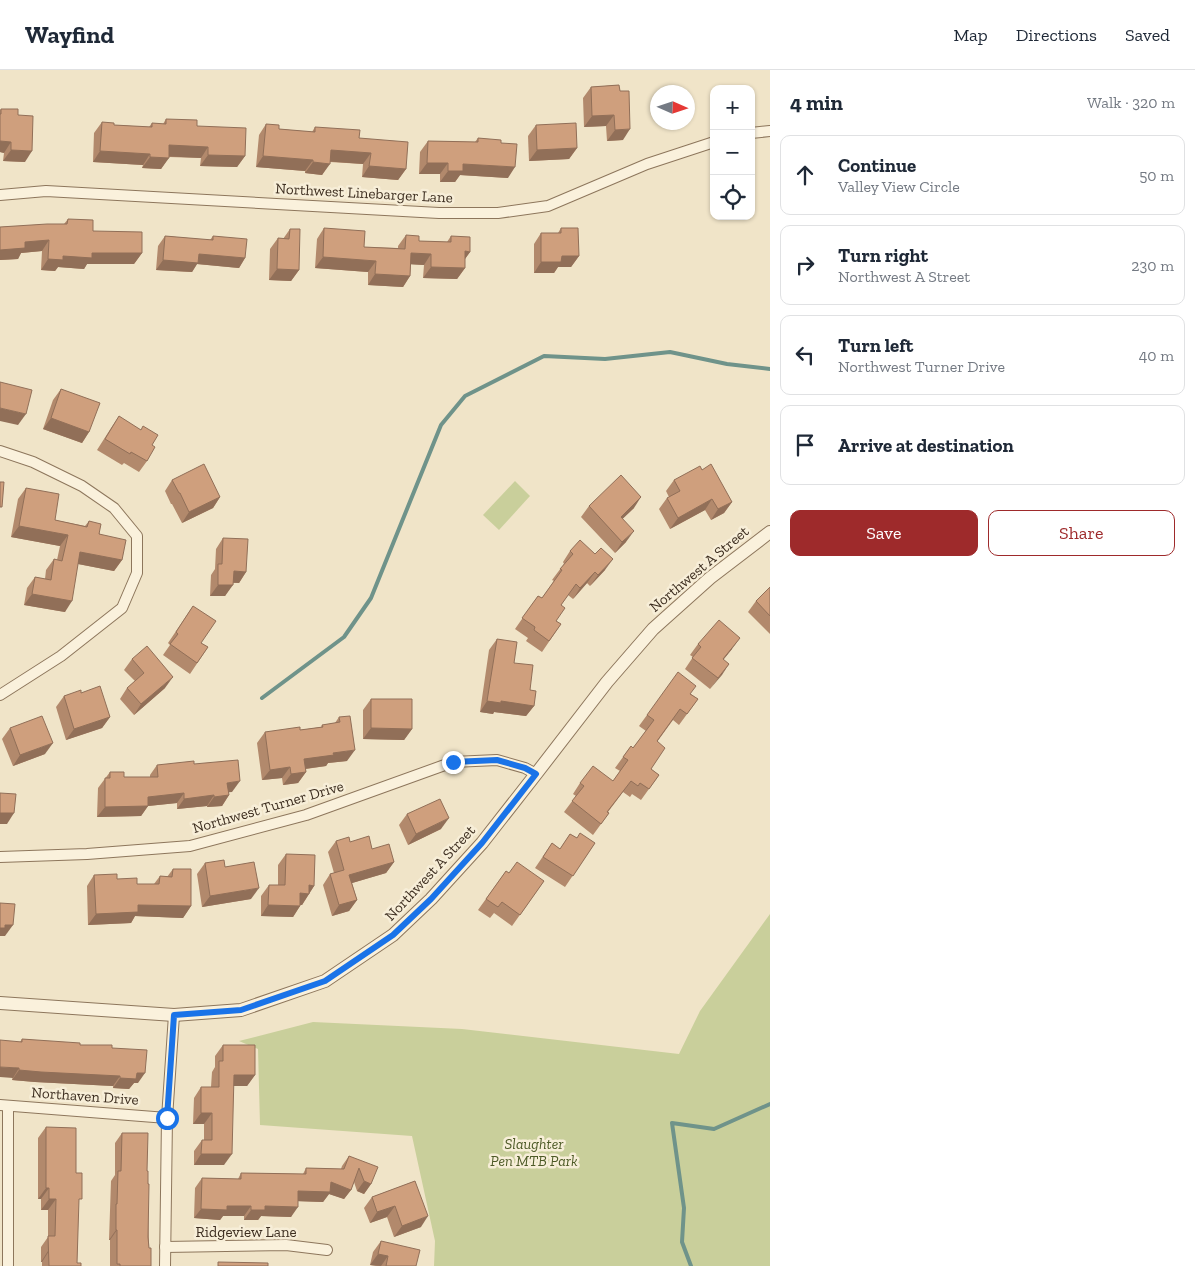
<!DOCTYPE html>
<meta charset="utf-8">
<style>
body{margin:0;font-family:"Zilla Slab",serif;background:#f6f6f7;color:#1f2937}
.controls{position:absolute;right:15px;top:15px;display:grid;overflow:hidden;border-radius:10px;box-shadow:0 1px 4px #0004}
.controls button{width:45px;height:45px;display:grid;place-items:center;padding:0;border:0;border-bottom:1px solid #e0e1e3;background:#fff;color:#1f2937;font:25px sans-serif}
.compass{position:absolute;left:650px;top:15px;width:45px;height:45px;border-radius:50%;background:#fff;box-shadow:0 1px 4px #0004;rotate:93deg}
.stop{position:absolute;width:15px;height:15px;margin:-11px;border:4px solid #1a73e8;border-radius:50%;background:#fff}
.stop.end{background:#1a73e8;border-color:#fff;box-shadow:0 1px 5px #0008}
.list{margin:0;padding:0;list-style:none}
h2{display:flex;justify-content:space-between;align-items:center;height:65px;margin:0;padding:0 20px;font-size:21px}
h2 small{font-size:16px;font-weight:400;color:#747a83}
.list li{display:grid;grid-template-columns:32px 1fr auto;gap:15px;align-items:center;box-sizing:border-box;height:80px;margin:0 10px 10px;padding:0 10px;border:1px solid #e0e1e3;border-radius:10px}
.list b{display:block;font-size:19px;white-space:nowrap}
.list p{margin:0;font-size:16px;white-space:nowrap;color:#747a83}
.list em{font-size:16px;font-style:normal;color:#747a83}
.actions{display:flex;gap:10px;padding:15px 20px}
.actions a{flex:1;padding:11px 0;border:1px solid #9e2a2b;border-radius:10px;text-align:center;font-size:18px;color:#9e2a2b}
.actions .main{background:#9e2a2b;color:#fff}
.icon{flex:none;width:28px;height:28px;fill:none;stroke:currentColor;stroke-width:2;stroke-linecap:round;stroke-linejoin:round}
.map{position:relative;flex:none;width:770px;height:1196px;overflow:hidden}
header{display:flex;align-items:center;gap:30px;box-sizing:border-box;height:70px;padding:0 25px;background:#fff;border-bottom:1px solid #e0e1e3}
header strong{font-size:24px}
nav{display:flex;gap:28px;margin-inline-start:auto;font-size:18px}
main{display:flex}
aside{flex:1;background:#fff}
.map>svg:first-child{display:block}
.green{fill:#c9cf9b}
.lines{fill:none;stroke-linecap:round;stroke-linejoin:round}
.stream{stroke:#6f938a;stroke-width:4}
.minor-casing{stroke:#8d765c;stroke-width:12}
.tertiary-casing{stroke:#8d765c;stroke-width:14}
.minor{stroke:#faf1dc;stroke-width:10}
.tertiary{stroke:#faf1dc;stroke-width:12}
.wall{fill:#b2896c}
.shaded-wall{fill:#916f58}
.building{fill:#cf9f7d;stroke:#916f58}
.route{stroke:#1a73e8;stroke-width:6}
.labels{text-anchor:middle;stroke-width:5;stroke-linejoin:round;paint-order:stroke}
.street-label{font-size:15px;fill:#3d2e20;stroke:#f7eed8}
.park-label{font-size:15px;font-style:italic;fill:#4d5a26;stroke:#f7eed8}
</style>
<header>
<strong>Wayfind</strong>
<nav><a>Map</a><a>Directions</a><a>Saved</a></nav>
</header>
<main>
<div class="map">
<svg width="770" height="1196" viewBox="0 0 770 1196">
<rect width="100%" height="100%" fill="#f0e4c8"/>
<!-- green -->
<g class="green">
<path d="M515,411L530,426L499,460L483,445Z"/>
<path d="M770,844V1196H434L435,1171L412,1066L260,1055L258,979L239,971L313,952L462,959L679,984L700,941Z"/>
</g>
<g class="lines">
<!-- stream -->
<g class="stream">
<path d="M262,628L344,567L371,528L441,355L465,326L544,286L605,289L670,282L727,294L770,299"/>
<path d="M691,1196L682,1172L684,1138L672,1053L714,1059L770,1034"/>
</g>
<!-- minor casing -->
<g class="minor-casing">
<g id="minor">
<path d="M751,63L770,61"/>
<path d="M0,125L46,121L439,143H498L548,136L647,94L714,72"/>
<path d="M0,381L33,392L82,416L114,438L137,466V503L122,538L61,586L0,625"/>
<path d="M0,787L87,784L190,776L306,745L453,692L497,690L525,698L536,704"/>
<path d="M0,1035L167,1048"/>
<path d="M8,1036V1196"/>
<path d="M165,1177L286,1175L327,1180"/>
<path d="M165,1196L167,1048L174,945"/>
</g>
</g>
<!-- tertiary casing -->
<g class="tertiary-casing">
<path id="tertiary" d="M0,933L174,945L241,940L325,911L393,865L431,829L482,773L536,704L607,612L653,559L710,508L770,462"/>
</g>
<!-- minor -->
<use href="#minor" class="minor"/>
<!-- tertiary -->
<use href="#tertiary" class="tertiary"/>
</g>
<!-- wall -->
<g class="wall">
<path d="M619,15L623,70L607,71L606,56L584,57L583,28L591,17Z"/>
<path d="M1,39L18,45L25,92L3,91L4,83L0,82V40Z"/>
<path d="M166,49L197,56L245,86L237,97L200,96L201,88L169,87L161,99L142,98L143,95L93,92L94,63L102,52L114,55L149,57L152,53L163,54Z"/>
<path d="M266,54L279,59L312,62L315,57L359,68L406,99L398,110L362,107L363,94L330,92L322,105L305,103V101L256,97L259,65Z"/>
<path d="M536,55L577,78L569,89L529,91L528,66Z"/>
<path d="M478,68L501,73L508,108L460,105L455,112H440V104H419L420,82L428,71L475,72Z"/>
<path d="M68,149L93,161L142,183L134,194H87L84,199L58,197L55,201L41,200L42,181L21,183L18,189L0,190V157L64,154Z"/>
<path d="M324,158L364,177L398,178V176L406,165L419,171L447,172L451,166L470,182L465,189V198L457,209L423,208L424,195L411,194L410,206L403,217L368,215V202L315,198L317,169Z"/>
<path d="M561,158L579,186L571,197H558L554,203H534V174L541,163H558Z"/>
<path d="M290,159L299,200L291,211L269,210L270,179L278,168L283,169Z"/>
<path d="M165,166L210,170L213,166L245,188L239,198L197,194L192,202L156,200L158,176Z"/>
<path d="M61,319L89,362L82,373L43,359L53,330Z"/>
<path d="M119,346L152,375L147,391L139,402L124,393L122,395L97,380L111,358Z"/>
<path d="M702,400L732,432L724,443L711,450L705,440L670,459L659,439L667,428L669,427L666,421L674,410Z"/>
<path d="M172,410L220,427L213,438L182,453L172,434H171L165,421Z"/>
<path d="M26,418L55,450L85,456L89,451L122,490L114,501L78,494L65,542L24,535L27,518L35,507L45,509L46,500L54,489L57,490L60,476L11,467L18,429Z"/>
<path d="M589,436L634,438L622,449L626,472L615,483L581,447Z"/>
<path d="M223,468L246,502L239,513H233L225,526H210L211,505L215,499L216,479Z"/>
<path d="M570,481L605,500L590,516L587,513L573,529L568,525L561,535L556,551L561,554L542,582L526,571L528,568L515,559L538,526L542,528L554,511L552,510L564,494L563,492Z"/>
<path d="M770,517V564L748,542L756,531Z"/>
<path d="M193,536L201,573L208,577L190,604L163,585L170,575L168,573Z"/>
<path d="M497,569L514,593L530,620L534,636L526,646L494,642L493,644L480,642L489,580Z"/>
<path d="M698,574L732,579L723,590L729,594L710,619L685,599L693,587L690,585Z"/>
<path d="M132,589L165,618L134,645L120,629L127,618L135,611L124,600Z"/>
<path d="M81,623L110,647L102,658L66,670L56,637L64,626Z"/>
<path d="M691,624L698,629L679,655L673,650L657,672L651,699L659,705L641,730L632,724L630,727L623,722L608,742L609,743L593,765L564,742L576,726L573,724L580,713L613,711L620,701L615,698L631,676L633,678L646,661L639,656L647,645Z"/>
<path d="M371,629L412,659L404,670L363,669V640Z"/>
<path d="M339,647L347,691L328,693L326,696L306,699V702L298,713L283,715L282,708L262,710L257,673L265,662L300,660L321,657L322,655L335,653Z"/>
<path d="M10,658L45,684L13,696L2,669Z"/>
<path d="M194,694L232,722H228L229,725L222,736L207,737V736L177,739V733L148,736L141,746L97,747L98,718L110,702L124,707H150V705L157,695Z"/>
<path d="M407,744L441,759L408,775L399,755Z"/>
<path d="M570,764L577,768L595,773L565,817L535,798L552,773L560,779Z"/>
<path d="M336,771L350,772L372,779L394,792L386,803L352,813L357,830L349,841L332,846L323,815L330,804L334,803L328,782Z"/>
<path d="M286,784L314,816L302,835H300V836L293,847L261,846V826L269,815H278V795Z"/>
<path d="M205,793L225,797L251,829L202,837L197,804Z"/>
<path d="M173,799L191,836L183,848L135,846L131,853L88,855L87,816L94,805L117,809L137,814H154L160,806L167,807Z"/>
<path d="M506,801L509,803L544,811L512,856L494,843L490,848L478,840Z"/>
<path d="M22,969L112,978L138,1013H134L129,1019L113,1018V1016L35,1012L12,1010L20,972Z"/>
<path d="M223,975L255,1005L247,1016H233L224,1095H194V1081L202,1070H204V1054H193L194,1028L201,1017H211L212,1002L215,997V986Z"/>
<path d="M46,1057L76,1103L78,1134L77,1193L81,1196H42V1192H41V1177L48,1167V1140H41V1129H38V1068Z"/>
<path d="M122,1063L147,1101L149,1178L151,1196H110V1170H109L111,1111L115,1105V1073Z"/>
<path d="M349,1086L371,1114L364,1124L357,1121L354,1112L351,1120L344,1129L329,1124L323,1132L298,1131L291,1147L261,1146L258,1150H244V1146H223L220,1150L194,1148L195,1118L202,1108L238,1109L241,1103L303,1104L306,1098L341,1099L342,1096Z"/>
<path d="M415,1111L421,1157L394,1167L387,1147L370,1153L364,1138L372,1127Z"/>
<path d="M381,1171L416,1196H376L370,1195L373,1182Z"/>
</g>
<!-- shaded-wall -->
<g class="shaded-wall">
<path d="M614,45L606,56L584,57L592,46Z"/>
<path d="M630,59L623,70L607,71L615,60Z"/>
<path d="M0,71L11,72L4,83L0,82Z"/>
<path d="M169,75L208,77L201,88L161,86Z"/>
<path d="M577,78L569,89L529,91L537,80Z"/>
<path d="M11,80L32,81L25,92L3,91Z"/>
<path d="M331,80L371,83L363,94L323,91Z"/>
<path d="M100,81L150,84L143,95L93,92Z"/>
<path d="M208,85L245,86L237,97L200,96Z"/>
<path d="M263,86L313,90L305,101L256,97Z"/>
<path d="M150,87L169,88L161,99L142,98Z"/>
<path d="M313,92L330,94L322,105L305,103Z"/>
<path d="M427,93H448L440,104H419Z"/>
<path d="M463,94L515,97L508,108L460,105L455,112H440L448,101Z"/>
<path d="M369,96L406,99L398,110L362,107Z"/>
<path d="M49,170L42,181L21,183L18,189L0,190V180L25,172Z"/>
<path d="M465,181L470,182L462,193Z"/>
<path d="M92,183H142L134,194H87L84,199L58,197L55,201L41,200L48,189L63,186Z"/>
<path d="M411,183L431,184L424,195L404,194Z"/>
<path d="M199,184L245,188L239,198L197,194L192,202L156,200L163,190Z"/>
<path d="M562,186H579L571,197H558L554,203H534L541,192Z"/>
<path d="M323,187L376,191L368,202L315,198Z"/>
<path d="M431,197L465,198L457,209L423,208Z"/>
<path d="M277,199L299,200L291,211L269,210Z"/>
<path d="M375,204L410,206L403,217L368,215Z"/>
<path d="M0,338L26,344L18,355L0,351Z"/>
<path d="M51,348L89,362L82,373L43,359Z"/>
<path d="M220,427L213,438L182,453L189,442Z"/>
<path d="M641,427L634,438L613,458L621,447Z"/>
<path d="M712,429L705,440L670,459L678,448Z"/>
<path d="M732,432L724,443L711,450L718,439Z"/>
<path d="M19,456L68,465L60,476L11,467Z"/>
<path d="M634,461L626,472L615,483L622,472Z"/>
<path d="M80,482L122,490L114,501L73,493Z"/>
<path d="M613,489L605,500L590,516L598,505Z"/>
<path d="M234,501L246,502L239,513L226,512Z"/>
<path d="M595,502L587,513L573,529L580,518Z"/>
<path d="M218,515H233L225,526H210Z"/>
<path d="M32,524L72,531L65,542L24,535Z"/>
<path d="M740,568L732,579L715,600L723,589Z"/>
<path d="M729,594L722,605L710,619L718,608Z"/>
<path d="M173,607L165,618L134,645L141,634Z"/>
<path d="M487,631H501L534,636L526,646L494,642L493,644L480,642Z"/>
<path d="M110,647L102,658L66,670L74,659Z"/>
<path d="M371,658L412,659L404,670L363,669Z"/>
<path d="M53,673L45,684L13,696L20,685Z"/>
<path d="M355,680L347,691L328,693L326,696L296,700L304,689L333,683Z"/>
<path d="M290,697L282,708L262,710L270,700Z"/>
<path d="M306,702L298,713L283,715L291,704Z"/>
<path d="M240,711L232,722L220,723L227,713Z"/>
<path d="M184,723L177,733L148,736L141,746L97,747L105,737L148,727Z"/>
<path d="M214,725L207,736L177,739L184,729Z"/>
<path d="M229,725L222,736L207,737L214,727Z"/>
<path d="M0,743H14L7,754H0Z"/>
<path d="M449,748L441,759L408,775L416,764Z"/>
<path d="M394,792L386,803L342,816L349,805Z"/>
<path d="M309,815L314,816L302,835L293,834L300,823Z"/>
<path d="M259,818L251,829L202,837L210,826Z"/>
<path d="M357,830L349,841L332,846L339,835Z"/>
<path d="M138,835L191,836L183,848L135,846L131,853L88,855L96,844Z"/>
<path d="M268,835L300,836L293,847L261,846Z"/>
<path d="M5,855H13L5,866H0V858Z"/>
<path d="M0,997L19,998L13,1008L0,1007Z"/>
<path d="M19,1000L120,1006L113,1016L35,1012L12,1010Z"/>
<path d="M137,1003H145L138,1013H134L129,1019L113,1018L120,1008Z"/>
<path d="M234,1005H255L247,1016H226Z"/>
<path d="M201,1043H212L204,1054H193Z"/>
<path d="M201,1084H232L224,1095H194Z"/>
<path d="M364,1111L371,1114L364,1124L357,1121Z"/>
<path d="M331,1112L351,1120L344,1129L329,1124L323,1132L292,1131L298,1121Z"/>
<path d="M46,1118H49L41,1129H38Z"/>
<path d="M49,1129H56L48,1140H41Z"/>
<path d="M227,1136H251L244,1146H223L220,1150L194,1148L201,1139Z"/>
<path d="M265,1136L298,1137L291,1147L261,1146L258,1150H244L251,1140Z"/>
<path d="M395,1136L387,1147L370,1153L377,1142Z"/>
<path d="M428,1146L421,1157L394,1167L402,1156Z"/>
<path d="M116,1160H117L110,1170H109Z"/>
<path d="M48,1181H49L42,1192H41Z"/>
<path d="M378,1184L388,1186L381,1196L370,1195Z"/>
</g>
<!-- building -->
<g class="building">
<path d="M619,15L620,21H629L630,59L615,60L614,45L592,46L591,17Z"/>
<path d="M1,39H18V45L33,46L32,81L11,80V72L0,71V44H1Z"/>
<path d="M166,49L197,50V56L246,58L245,86L208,85V77L169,75V88L150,87V84L100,81L102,52L114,53V55L152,57V53L166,54Z"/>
<path d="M576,53L577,78L537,80L536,55Z"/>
<path d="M266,54L279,55V59L315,62V57L360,60L359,68L408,72L406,99L369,96L371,83L331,80L330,94L313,92V90L263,86Z"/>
<path d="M478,68L501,70V73L517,74L515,97L463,94V101H448V93H427L428,71L478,72Z"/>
<path d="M68,149L93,150V161L142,162V183H92V188L63,186V190L48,189L49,170L25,172V178L0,180V157L47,154H67Z"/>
<path d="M324,158L365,161L364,177L405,179L406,165L419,166V171L451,172V166L470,167V182L465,181V198L431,197V184L411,183L410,206L375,204L376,191L323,187Z"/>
<path d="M561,158H578L579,186H562L561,192H541V163H561Z"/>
<path d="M290,159H300L299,200L277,199L278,168L289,169Z"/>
<path d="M165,166L213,170V166L247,169L245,188L199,184L198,193L163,190Z"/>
<path d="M0,312L32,320L26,344L0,338Z"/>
<path d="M61,319L100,333L89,362L51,348Z"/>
<path d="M119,346L141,360L143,356L158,365L152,375L155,377L147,391L131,382L130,384L105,369Z"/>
<path d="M204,394L220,427L189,442L180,423H179L172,410Z"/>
<path d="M711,394L732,432L718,439L712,429L678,448L667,428L680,421L674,410L700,396L702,400Z"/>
<path d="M621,405L641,427L621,447L634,461L622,472L589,436Z"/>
<path d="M0,412H4L2,437H0Z"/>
<path d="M26,418L59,424L55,450L87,457L89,451L101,454L99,464L126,470L122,490L80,482L72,531L32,524L35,507L51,510L54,489L62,491L68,465L19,456Z"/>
<path d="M223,468L248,469L246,502L234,501L233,515H218V494H222Z"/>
<path d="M580,470L595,484L601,478L613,489L598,505L595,502L580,518L576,514L561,535L565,538L556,551L561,554L549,571L534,560L535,557L522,548L538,526L542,528L562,500L560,499L573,484L570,481Z"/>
<path d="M770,517V546L756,531Z"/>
<path d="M193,536L216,551L201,573L208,577L197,593L170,574L178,564L176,562Z"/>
<path d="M719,550L740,568L723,589L729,594L718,608L692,588L701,577L698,574Z"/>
<path d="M497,569L517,572L514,593L533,595L530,620L536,621L534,636L501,631V633L487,631Z"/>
<path d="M147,576L173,607L141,634L127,618L144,603L132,589Z"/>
<path d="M678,602L696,616L690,624L698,629L687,644L680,639L657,671L665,678L651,699L659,705L649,719L640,713L638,716L631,711L607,742L609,743L601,754L572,731L584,716L580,713L593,696L613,711L628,690L623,687L631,676L633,678L654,650L647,645Z"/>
<path d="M100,616L110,647L74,659L64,626L81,620V623Z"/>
<path d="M371,629H412V659L371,658Z"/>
<path d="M42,646L53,673L20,685L10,658Z"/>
<path d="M350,646L355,680L333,683L334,685L304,689L306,702L291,704L290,697L270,700L265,662L300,657V660L323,657L322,655L340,652L339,647Z"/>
<path d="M238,690L240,711L227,713L229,725L214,727V725L184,729V723L148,727V736L105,737V708H110V702H124V707H158L157,695L194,691V694Z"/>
<path d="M0,723L16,724L14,743H0Z"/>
<path d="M440,729L449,748L416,764L407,744Z"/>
<path d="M580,763L595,773L573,806L543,787L552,773L560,779L570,764L577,768Z"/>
<path d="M369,766L372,779L389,774L394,792L349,805L357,830L339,835L330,804L344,800L336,771L349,767L350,772Z"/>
<path d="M286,784L315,785L314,816L309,815V824L300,823V836L268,835L269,815H285Z"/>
<path d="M224,790L225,797L254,792L259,818L210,826L205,793Z"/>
<path d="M517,792L544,811L520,845L502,832L498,837L486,829L506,801L509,803Z"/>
<path d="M173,799H191V836L138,835V842L96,844L94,805L117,804V809L137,808V814H159L160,806L172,807Z"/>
<path d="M0,833L15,834L13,855H5V858H0Z"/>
<path d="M22,969L80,973V975H112V978L147,980L145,1003H137L136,1009L120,1008V1006L41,1002L19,1000V998L0,997V970L22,972Z"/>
<path d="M223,975H255V1005H234L232,1084H201L202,1070H212V1043H201V1017H219V991H223Z"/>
<path d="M46,1057L76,1058V1103H82V1129H79L77,1193H81V1196H49L48,1166H55L56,1129H49V1118H46Z"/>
<path d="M122,1063H148L147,1101H148V1114H149L148,1167L149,1178H151V1196H120V1194H117V1160H116V1134H117L118,1101H121Z"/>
<path d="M349,1086L378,1097L371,1114L364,1111L359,1098L351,1120L331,1112L330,1122L298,1121V1137L265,1136V1140H251V1136H227V1140L201,1139L202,1108L241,1109V1103L306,1104V1098L344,1099Z"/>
<path d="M415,1111L428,1146L402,1156L395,1136L377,1142L372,1127Z"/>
<path d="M381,1171L420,1180L416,1196H386L388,1186L378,1184Z"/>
<path d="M218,1192L268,1193V1196H218Z"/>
</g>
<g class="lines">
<!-- route -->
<path class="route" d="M167,1048L174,945L241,940L325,911L393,865L431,829L482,773L536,704L525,698L497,690L453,692"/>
</g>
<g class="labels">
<!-- street labels -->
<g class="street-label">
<text transform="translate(364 123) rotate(3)" y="5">Northwest Linebarger Lane</text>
<text transform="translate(699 499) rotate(-40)" y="5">Northwest A Street</text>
<text transform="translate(268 737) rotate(-16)" y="5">Northwest Turner Drive</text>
<text transform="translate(430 803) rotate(-47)" y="5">Northwest A Street</text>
<text transform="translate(85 1026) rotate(4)" y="5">Northaven Drive</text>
<text x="246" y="1167">Ridgeview Lane</text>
</g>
<!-- park labels -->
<g class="park-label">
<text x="534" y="1079">Slaughter<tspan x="534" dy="17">Pen MTB Park</tspan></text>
</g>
</g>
</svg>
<div class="controls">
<button>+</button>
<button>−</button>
<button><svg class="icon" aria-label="locate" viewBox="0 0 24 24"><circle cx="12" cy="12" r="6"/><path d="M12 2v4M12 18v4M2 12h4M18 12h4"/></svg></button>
</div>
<svg class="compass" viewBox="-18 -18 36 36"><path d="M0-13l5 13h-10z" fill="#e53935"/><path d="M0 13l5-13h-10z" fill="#747a83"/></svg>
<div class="stop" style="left:167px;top:1048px"></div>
<div class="stop end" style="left:453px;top:692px"></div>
</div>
<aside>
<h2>4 min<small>Walk · 320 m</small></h2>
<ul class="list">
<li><svg class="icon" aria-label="ahead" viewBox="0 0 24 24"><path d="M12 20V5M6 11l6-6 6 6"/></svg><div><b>Continue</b><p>Valley View Circle</p></div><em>50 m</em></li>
<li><svg class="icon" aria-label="right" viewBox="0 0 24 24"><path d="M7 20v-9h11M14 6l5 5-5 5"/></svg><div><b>Turn right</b><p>Northwest A Street</p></div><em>230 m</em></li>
<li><svg class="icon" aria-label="left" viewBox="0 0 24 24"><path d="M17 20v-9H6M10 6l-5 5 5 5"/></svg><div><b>Turn left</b><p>Northwest Turner Drive</p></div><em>40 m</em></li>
<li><svg class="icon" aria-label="arrive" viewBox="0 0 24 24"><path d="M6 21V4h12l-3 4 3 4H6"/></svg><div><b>Arrive at destination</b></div></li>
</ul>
<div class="actions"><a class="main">Save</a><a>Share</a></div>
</aside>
</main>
